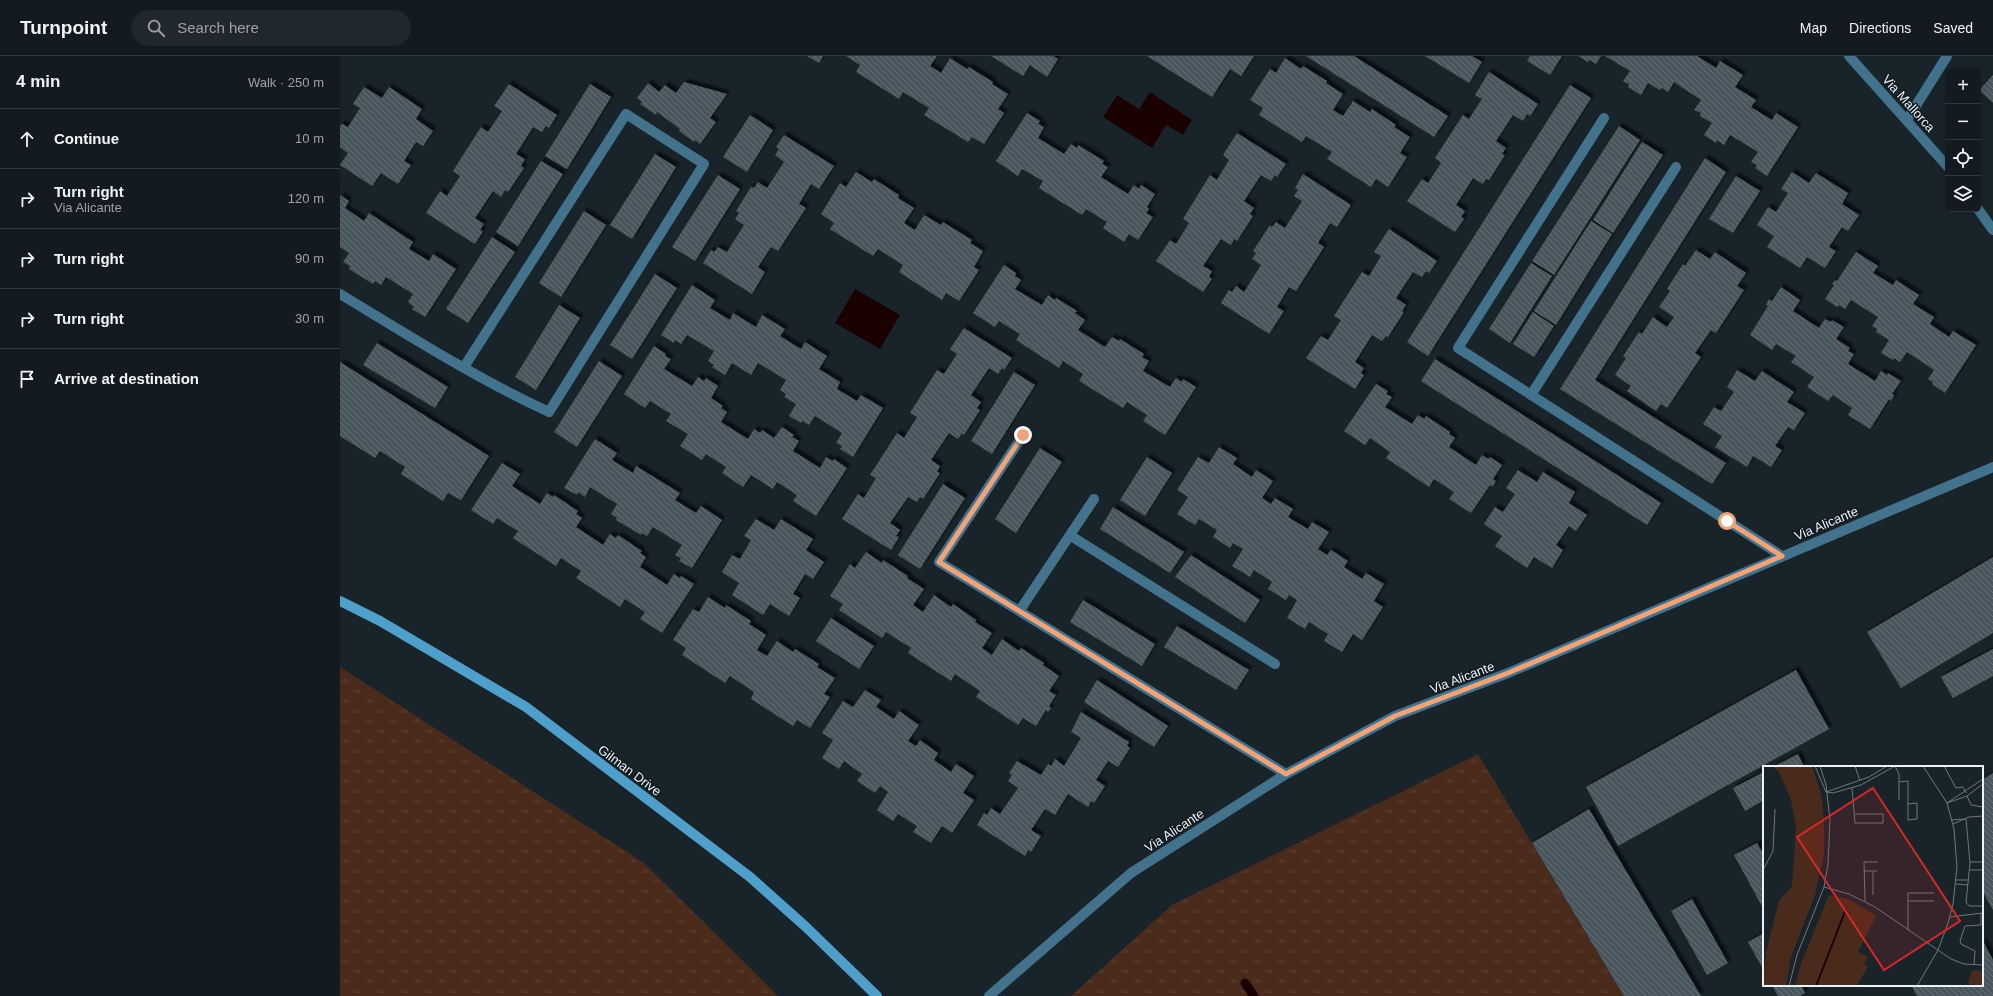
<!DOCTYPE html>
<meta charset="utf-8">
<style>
body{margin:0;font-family:Arial,sans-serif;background:#20282d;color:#f1f3f6}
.controls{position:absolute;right:12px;top:12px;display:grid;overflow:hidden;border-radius:6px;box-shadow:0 4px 16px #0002}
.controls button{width:36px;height:36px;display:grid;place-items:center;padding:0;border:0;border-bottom:1px solid #32393e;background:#131b20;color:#f1f3f6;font:20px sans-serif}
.stop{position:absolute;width:12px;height:12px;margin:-9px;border:3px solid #f0a279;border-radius:50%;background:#fff}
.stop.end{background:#f0a279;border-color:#fff;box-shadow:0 1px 4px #0008}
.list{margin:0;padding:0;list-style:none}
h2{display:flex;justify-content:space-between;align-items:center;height:52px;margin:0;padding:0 16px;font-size:17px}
h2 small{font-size:13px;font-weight:400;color:#9da1a5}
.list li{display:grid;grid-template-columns:26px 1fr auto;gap:12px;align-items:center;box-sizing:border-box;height:60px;padding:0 16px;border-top:1px solid #32393e}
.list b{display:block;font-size:15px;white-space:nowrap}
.list p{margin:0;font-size:13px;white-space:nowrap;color:#9da1a5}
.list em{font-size:13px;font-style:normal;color:#9da1a5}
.icon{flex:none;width:22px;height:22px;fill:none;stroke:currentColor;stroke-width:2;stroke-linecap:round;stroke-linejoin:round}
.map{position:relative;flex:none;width:1653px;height:940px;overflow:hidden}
header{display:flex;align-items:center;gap:24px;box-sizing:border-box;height:56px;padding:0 20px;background:#131b20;border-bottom:1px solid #32393e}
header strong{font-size:19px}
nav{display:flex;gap:22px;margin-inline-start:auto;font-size:14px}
.search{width:280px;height:36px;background:#20282d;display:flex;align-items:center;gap:10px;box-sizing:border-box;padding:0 14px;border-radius:22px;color:#9da1a5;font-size:15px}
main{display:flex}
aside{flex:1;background:#131b20}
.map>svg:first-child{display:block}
.grass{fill:url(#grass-tufts)}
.water{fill:#1a0200}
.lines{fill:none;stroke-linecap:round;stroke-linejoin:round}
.stream{stroke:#1a0200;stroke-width:9}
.building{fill:url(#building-back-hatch);filter:url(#shadow)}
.service{stroke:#42728c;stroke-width:10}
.minor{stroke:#42728c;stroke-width:10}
.tertiary{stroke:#42728c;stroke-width:10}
.secondary{stroke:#4e9fc9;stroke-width:10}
.route{stroke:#f0a279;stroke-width:5}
.labels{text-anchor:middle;stroke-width:3;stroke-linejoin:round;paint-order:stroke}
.street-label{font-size:13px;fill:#ecf3f8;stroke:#101a20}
.inset-river{fill:none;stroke:#1a0200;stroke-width:2}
.inset-road{fill:none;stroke:#6d777c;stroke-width:1}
.view{fill:#d62828;fill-opacity:0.15;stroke:#d62828;stroke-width:2}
.inset-edge{fill:none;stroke:#ecf3f8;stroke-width:2}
</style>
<header>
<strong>Turnpoint</strong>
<div class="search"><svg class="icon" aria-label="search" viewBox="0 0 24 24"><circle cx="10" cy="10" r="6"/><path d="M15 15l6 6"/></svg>Search here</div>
<nav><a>Map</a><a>Directions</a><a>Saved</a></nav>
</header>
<main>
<aside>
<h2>4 min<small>Walk · 250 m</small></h2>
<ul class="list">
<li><svg class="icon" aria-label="ahead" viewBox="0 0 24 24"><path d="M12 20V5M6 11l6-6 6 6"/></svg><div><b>Continue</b></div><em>10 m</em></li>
<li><svg class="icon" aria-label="right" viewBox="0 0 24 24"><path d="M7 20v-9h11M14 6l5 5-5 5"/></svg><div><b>Turn right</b><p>Via Alicante</p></div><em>120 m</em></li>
<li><svg class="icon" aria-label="right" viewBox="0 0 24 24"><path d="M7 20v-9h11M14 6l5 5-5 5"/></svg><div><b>Turn right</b></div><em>90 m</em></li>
<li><svg class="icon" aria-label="right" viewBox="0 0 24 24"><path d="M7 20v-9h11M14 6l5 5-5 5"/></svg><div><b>Turn right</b></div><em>30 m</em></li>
<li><svg class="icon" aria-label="arrive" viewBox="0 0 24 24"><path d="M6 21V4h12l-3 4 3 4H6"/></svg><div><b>Arrive at destination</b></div></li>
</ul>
</aside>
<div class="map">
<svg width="1653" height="940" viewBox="0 0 1653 940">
<defs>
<pattern id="grass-tufts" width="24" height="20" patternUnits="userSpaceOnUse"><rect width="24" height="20" fill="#4a2b1b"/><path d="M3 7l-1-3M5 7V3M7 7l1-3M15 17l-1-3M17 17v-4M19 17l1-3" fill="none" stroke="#5c4032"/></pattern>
<pattern id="building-back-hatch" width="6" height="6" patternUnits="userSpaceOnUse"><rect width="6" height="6" fill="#4a565d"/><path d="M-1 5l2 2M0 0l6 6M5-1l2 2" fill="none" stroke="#646f75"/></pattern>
<filter id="shadow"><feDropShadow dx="3.5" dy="-3.5" stdDeviation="1" flood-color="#0009"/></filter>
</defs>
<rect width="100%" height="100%" fill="#19242a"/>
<!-- grass -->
<g class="grass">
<path d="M0,611L304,807L438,940H0Z"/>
<path d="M1138,698L1284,940H731L832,849Z"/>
</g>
<!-- water -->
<g class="water">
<path d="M810,36L852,64L843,79L826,69L812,92L763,61L777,39L799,53Z"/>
<path d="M515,233L560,259L540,293L495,267Z"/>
</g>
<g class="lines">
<!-- stream -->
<path class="stream" d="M905,927L914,940"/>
</g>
<!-- building -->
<g class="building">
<path d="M467,0H483L479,7Z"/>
<path d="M506,0H597L590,10L601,17L610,2L627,13L629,11L653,26L652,28L668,38L658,53L664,57L644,88L632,81L628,86L584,59L589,52L563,36L559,43L516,16L520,9Z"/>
<path d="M651,0H713L718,3L707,21L690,9L683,20Z"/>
<path d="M807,0H914L901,20L890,13L872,41Z"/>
<path d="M966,0H1014L1108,60L1094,81Z"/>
<path d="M1085,0H1132L1142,6L1129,27Z"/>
<path d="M1190,0H1222L1210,19L1187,5Z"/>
<path d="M1238,0H1261L1256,8L1250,4L1248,6Z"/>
<path d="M1265,0H1357L1376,12L1380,5L1403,19L1395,31L1416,44L1411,51L1432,64L1436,57L1458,71L1427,120L1415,112L1417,109L1411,106L1418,96L1390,79L1384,89L1377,84L1376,87L1364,79L1372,67L1360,60L1361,57L1354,54L1361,44L1334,26L1328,36L1322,32L1320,34L1308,27L1301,39L1288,31L1289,28L1283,25L1290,15Z"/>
<path d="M945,2L961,13L963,10L987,25L986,27L1003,38L993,54L1003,60L1013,45L1030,56L1032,53L1056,69L1054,71L1070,81L1060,97L1067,101L1048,131L1036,123L1031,131L987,103L992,96L966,80L962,86L919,59L923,52L910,44L930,13L936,17Z"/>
<path d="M1149,16L1198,48L1190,60L1187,58L1183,65L1173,59L1156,85L1166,92L1162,98L1165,99L1149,124L1146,123L1143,128L1133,122L1116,149L1125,155L1121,161L1124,163L1115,176L1067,145L1082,123L1088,127L1101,107L1095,102L1123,59L1129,63L1142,43L1135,39Z"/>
<path d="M1653,19V47L1639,34Z"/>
<path d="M344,26L387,38L370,62L376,66L360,88L355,84L354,86L339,75L340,73L317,56L316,59L300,48L302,46L297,42L308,27L319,36L325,29L336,37Z"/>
<path d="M169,28L217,59L209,72L206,70L202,76L193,71L176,98L185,103L181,110L184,112L168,136L165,134L161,141L153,135L135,162L144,168L140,174L143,175L135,188L86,157L100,135L107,140L120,120L113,115L141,71L148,76L162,55L154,50Z"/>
<path d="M250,28L271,41L227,113L205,100Z"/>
<path d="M1230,29L1251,42L1088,300L1067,286Z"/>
<path d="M24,31L42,42L49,31L82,53L76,63L93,75L83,90L76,86L64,105L71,109L58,128L41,117L32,130L0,109L8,97L0,91V70L2,68L8,71L20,52L13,48Z"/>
<path d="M687,57L700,65L698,68L704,71L698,82L724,98L731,88L737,92L738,89L764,105L762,108L768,111L761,121L788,138L794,129L799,133L801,129L815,138L807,151L809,153L806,157L813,161L798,184L789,178L784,186L763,172L767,166L746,153L742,159L699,132L703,125L682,113L678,120L656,105Z"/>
<path d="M410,59L433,74L407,116L383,101Z"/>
<path d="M1279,70L1300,84L1214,219L1192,205Z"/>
<path d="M897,77L946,108L937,121L935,119L931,125L921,119L904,145L914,152L910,158L913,160L897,185L894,183L891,189L881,183L863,210L872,215L869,221L872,223L863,236L816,205L830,184L836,188L849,167L843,163L870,119L877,124L889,104L883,99Z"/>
<path d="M444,79L494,110L479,133L471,128L459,148L466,152L438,195L431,191L418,211L425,216L412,238L363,207L371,194L374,196L378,191L387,196L404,169L395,163L399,157L396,155L411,131L414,132L418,126L427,132L444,106L435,99L439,93L436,91Z"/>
<path d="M1302,86L1323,99L1273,177L1253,164Z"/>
<path d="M315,98L336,111L292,183L270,169Z"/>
<path d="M1365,102L1386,116L1255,324L1386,407L1372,428L1220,333Z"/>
<path d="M201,105L223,118L178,190L156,176Z"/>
<path d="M516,116L532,126L534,123L559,139L558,142L574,152L564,167L575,174L584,159L601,169L603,166L632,184L630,187L643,195L634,211L639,214L619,245L606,237L602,244L559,216L563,209L538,193L533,200L490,173L494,167L481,158L500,127L506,131Z"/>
<path d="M1452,116L1469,127L1476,117L1508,137L1502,148L1519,159L1508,175L1502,171L1489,191L1496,195L1485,212L1467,201L1460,212L1427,191L1434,180L1417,169L1428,151L1436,156L1448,137L1441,133Z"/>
<path d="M963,118L1011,149L997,171L990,167L978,187L984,191L956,235L949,231L937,251L944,255L929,278L881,247L889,234L892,236L896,230L904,236L921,209L912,203L916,197L913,195L930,169L932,171L936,166L945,172L962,145L954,140L958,134L955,132Z"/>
<path d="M378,119L400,133L355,205L332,191Z"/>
<path d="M1396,120L1420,135L1393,177L1369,163Z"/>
<path d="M0,139L9,145L5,152L24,165L29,157L73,186L69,193L89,205L93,198L116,213L85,261L72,253L74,251L68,246L73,238L46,221L41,229L35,225L33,228L9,213L10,210L3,206L9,197L0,191Z"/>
<path d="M244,155L266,169L221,241L199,227Z"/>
<path d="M1251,165L1272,178L1216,269L1194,255Z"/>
<path d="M1049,173L1097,205L1089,217L1086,215L1082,221L1073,216L1056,242L1066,249L1062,255L1064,256L1048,281L1046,280L1042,285L1032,279L1015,306L1024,312L1021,317L1024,319L1015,333L966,302L981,280L988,284L1001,264L994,260L1022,216L1029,220L1041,200L1034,196Z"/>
<path d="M152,181L175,196L128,267L106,253Z"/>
<path d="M1356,194L1370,203L1375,196L1406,217L1397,230L1404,234L1376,277L1371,274L1355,297L1361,301L1327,352L1321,348L1316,355L1287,335L1291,330L1275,319L1286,302L1283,300L1299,276L1302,278L1313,261L1327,271L1334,261L1319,251L1330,235L1327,233L1343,208L1345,210Z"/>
<path d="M1516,196L1538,210L1533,217L1553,229L1556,224L1579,239L1573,248L1594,261L1590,268L1609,281L1613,275L1636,289L1605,337L1592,328L1593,326L1588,323L1594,314L1567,296L1560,306L1554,302L1553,304L1541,297L1549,284L1536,276L1537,273L1532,270L1538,261L1511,244L1505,253L1499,249L1497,251L1485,243L1494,229L1492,228L1495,224L1497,225Z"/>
<path d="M1191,207L1212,220L1170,287L1149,273Z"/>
<path d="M664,209L676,217L675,220L681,224L675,233L702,249L708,239L715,244L716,242L737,255L735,257L745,264L738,274L765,291L772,281L779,285L780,283L804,298L802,301L809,305L803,315L830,331L836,322L842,326L843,323L856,331L825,379L803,365L807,359L787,346L783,352L739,325L743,318L723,305L719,312L676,284L680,278L659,265L655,271L633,257Z"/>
<path d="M315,218L337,232L292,303L270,289Z"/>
<path d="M352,229L375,244L370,252L390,264L393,257L416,271L422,259L445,273L440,280L461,293L465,286L487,300L479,313L500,326L497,333L517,345L521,339L543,352L513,401L500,393L502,390L496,387L502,377L475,360L469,369L462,365L461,367L449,360L456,348L444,341L446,338L440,334L446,324L418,307L411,319L392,307L385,319L372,311L374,309L368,305L374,295L347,279L341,288L335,284L334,287L321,279Z"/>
<path d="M1441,231L1460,244L1453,255L1479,272L1485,263L1491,266L1492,264L1504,271L1496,283L1510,292L1508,295L1514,298L1508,308L1535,325L1541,315L1547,319L1548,317L1561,325L1552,338L1554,339L1551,345L1549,343L1530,373L1508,359L1512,352L1493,339L1488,345L1467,331L1474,321L1451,306L1456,300L1436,288L1432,294L1410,279L1428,250L1426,249L1429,243L1432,245Z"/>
<path d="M219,249L240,262L196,334L175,321Z"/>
<path d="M1193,256L1214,270L1194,301L1173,288Z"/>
<path d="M624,272L672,302L664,314L662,312L658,318L649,312L631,339L641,346L637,352L640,354L624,379L622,377L618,383L609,377L591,404L600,410L597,416L600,417L583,443L580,441L577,446L568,441L550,467L560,474L556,480L559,481L551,494L502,463L518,438L524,442L536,422L530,419L557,377L564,382L577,361L570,357L597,314L604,318L617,298L610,293Z"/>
<path d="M37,287L108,331L95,352L23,309Z"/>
<path d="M314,290L326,298L325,300L331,303L324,313L352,330L358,321L364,325L366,322L378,330L371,342L383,350L381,352L387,356L381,366L408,383L414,373L420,377L422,374L434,382L442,371L454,379L452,381L459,385L453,395L480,412L486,401L493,405L494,403L507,412L476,460L453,445L457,439L437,426L433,433L411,419L403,431L382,417L386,411L366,398L362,404L340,390L348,378L326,365L331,358L310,345L305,352L284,338Z"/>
<path d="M1095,303L1321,447L1307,469L1081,325Z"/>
<path d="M259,305L282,320L237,391L214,376Z"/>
<path d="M0,306L149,400L121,444L108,437L103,445L61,418L65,411L40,395L35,402L0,380Z"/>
<path d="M1397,314L1415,325L1422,315L1454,336L1447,346L1465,357L1454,374L1448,371L1435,390L1442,394L1431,411L1413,400L1407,411L1375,391L1382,380L1363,368L1374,351L1381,355L1394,336L1387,331Z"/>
<path d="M674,316L695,329L652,398L631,385Z"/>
<path d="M1036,328L1048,335L1046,338L1052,341L1045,351L1072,368L1078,359L1084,363L1086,360L1110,376L1109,378L1115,382L1109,391L1136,409L1142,399L1148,403L1150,401L1162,409L1153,423L1156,425L1152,431L1150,429L1131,457L1109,443L1114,436L1094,423L1089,431L1046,402L1050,396L1030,382L1025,389L1004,375Z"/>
<path d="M255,383L277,397L272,404L293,417L296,410L340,437L335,444L356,457L361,450L382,464L352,512L339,505L341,502L335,499L342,489L313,471L307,480L302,477L301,479L276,464L277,462L271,458L277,448L250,431L245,441L238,436L237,439L224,432Z"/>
<path d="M879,391L897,402L893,408L912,421L916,414L933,425L922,442L931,448L935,442L953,453L948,461L968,473L972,466L989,476L978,493L987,499L991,494L1008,505L1004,511L1022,523L1026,517L1044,528L1034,545L1043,551L1022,584L1013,578L1002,596L984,585L988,578L969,566L965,573L947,562L957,544L949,539L946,544L928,533L932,526L914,514L910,521L892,510L903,493L893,487L890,492L873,481L877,474L859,463L855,469L837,458L848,441L837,434L858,401L869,407Z"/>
<path d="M700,392L722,406L676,477L655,463Z"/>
<path d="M807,401L832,417L805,460L780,444Z"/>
<path d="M162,407L180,418L172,430L200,448L207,437L213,441L214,439L238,455L236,458L242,462L236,471L263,489L270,478L276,482L278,479L302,495L300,497L306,501L300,511L327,529L334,518L340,522L341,520L354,528L322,577L300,563L305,556L285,543L280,551L236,522L241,515L221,502L216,510L173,482L178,475L157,462L153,468L131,454Z"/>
<path d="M1178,414L1197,426L1203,416L1235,436L1229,447L1247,459L1236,475L1229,470L1216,489L1223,494L1212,512L1194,501L1187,512L1155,490L1162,480L1144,468L1155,451L1163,456L1175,438L1166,432Z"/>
<path d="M603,428L625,442L580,513L558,499Z"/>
<path d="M773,451L844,496L830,517L760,473Z"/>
<path d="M416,463L434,474L441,463L473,483L466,494L484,506L473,523L465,518L453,538L460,542L449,560L430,548L423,559L392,539L399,527L382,516L392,499L400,503L411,484L404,480Z"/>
<path d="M526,496L542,507L543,504L568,520L567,522L584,533L573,549L583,556L594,539L611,551L613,548L636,564L635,566L652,577L642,592L652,599L662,583L679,595L681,592L704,607L703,609L719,620L709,635L716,639L709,650L711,652L708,656L706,654L696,670L683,662L678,669L636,641L640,635L615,618L611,625L568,597L571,592L546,576L542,582L499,554L503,548L490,540L510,508L515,512Z"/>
<path d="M851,499L920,544L905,567L835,521Z"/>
<path d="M1653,501V577L1561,632L1527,576Z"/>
<path d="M368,541L385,552L386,549L411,565L409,568L426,579L417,594L427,600L437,585L453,596L455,593L479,608L477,611L495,622L484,638L490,641L470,672L457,664L453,670L411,643L414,636L390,620L385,627L342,599L346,592L333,584L353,553L359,556Z"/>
<path d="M743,544L815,588L802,610L730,566Z"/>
<path d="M491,562L534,590L519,613L476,585Z"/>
<path d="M837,570L909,614L896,634L824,591Z"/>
<path d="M1653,593V620L1613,642L1601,621Z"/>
<path d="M1456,614L1489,673L1278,790L1246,731Z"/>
<path d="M757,624L828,670L814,691L744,646Z"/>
<path d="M525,634L541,644L536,651L554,663L559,655L579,669L568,685L576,690L580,684L598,697L594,704L611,716L616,708L634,720L623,737L634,744L612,777L602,770L591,787L573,776L577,770L558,758L553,765L537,754L548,736L540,730L535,737L517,725L522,718L504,705L499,713L482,702L493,684L482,677L503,645L513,651Z"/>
<path d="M741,656L789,686L787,690L790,692L778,711L768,705L756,724L765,730L754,747L751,745L748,751L728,738L715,759L705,753L691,774L701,780L691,796L688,794L685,800L637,769L644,757L647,759L651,752L660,758L678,732L668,725L672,719L669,717L677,705L701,719L708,708L711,710L715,703L724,710L741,682L731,676Z"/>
<path d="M1458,698L1464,711H1433Z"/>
<path d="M1424,716V744L1405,755L1393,732Z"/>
<path d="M1653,717V854L1642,834V724Z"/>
<path d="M1249,753L1361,940H1284L1192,787Z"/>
<path d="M1417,787L1424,799V854L1394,799Z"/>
<path d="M1352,843L1388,907L1367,919L1331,855Z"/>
<path d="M1424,877V915L1408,886Z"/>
<path d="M1642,883L1653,904V940H1577L1571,929H1642Z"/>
<path d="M1432,929H1461L1465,937L1460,940H1438Z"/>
</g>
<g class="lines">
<!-- service -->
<g class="service">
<path d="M1264,62L1118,292L1442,500"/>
<path d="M0,238C68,279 137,323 209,356L364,108L286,58L124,311"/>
<path d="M1191,339L1336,111"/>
<path d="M683,379L599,506L946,718"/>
<path d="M731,480L935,608"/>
<path d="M680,554L754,443"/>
</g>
<!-- minor -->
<path class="minor" d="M1567,64L1607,0"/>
<!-- tertiary -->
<g class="tertiary">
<path d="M1509,0L1608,111"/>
<path d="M1638,153L1653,174"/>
<path d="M649,940L791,817L946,718L1055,660L1168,617L1653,411"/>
</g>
<!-- secondary -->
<path class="secondary" d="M0,545L40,565L186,651L410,821L466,871L537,940"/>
</g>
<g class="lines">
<!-- route -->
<path class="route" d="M683,379L599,506L946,718L1055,660L1168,617L1442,500L1387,465"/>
</g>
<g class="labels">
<!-- street labels -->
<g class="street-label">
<text transform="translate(1569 47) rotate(48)" y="5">Via Mallorca</text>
<text transform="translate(1486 467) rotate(-23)" y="5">Via Alicante</text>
<text transform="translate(1122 621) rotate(-21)" y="5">Via Alicante</text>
<text transform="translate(290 714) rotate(37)" y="5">Gilman Drive</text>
<text transform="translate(834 774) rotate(-33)" y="5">Via Alicante</text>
</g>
</g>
<!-- overview -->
<g transform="translate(1423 710)">
<rect width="220" height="220" fill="#19242a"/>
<path d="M9,0H49L59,31L61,54V88L52,129L28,191L23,220H0L3,186L16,135L29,120L33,60L28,34L16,6ZM66,129L85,133L113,150L95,186L105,191L101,198L105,200L94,220H32L38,198Z" fill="#4a2b1b"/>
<path d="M209,204L220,205V220L205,218Z" fill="#4a2b1b"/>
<path class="inset-river" d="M53,220L83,143"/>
<path class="inset-road" d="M52,0L63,26M92,0L97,15M132,0L136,8V16L145,15V54L154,53V37L145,38M181,0L193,22L200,21L203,27M136,16V34M89,22L92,57H120V48H92M63,26L70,27L98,19L132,0M63,26L106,11L124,0M204,30L208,39L220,41M184,37L220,13M184,37L204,30L220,18M203,53L207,97L203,136L206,140H220M189,54L203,53M190,58L206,51L220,50M207,96H220M0,104L10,85L12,43M207,104H220M101,105H114M110,106V129M193,114H206M193,118L205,119M61,121L86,128L112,141L188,193L201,198L220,199M102,135L101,96H115M145,135H171M187,151L219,147M145,164V127H171M211,199L212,185L198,178L197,175L202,160L218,159V147M26,220L34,189L61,121L65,98L67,54L63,19L57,0M154,220L175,184L185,157L190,138L194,101L191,63L184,37L160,0"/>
<path class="view" d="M110,22L197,155L121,204L34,71Z"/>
<rect width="220" height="220" class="inset-edge"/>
</g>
</svg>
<div class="controls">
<button>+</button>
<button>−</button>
<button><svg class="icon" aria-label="locate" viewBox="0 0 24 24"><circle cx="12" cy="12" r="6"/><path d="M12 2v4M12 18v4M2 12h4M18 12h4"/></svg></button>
<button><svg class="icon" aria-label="layers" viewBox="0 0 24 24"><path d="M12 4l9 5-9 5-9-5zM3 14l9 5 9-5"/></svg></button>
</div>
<div class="stop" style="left:1387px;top:465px"></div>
<div class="stop end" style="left:683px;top:379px"></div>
</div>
</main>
